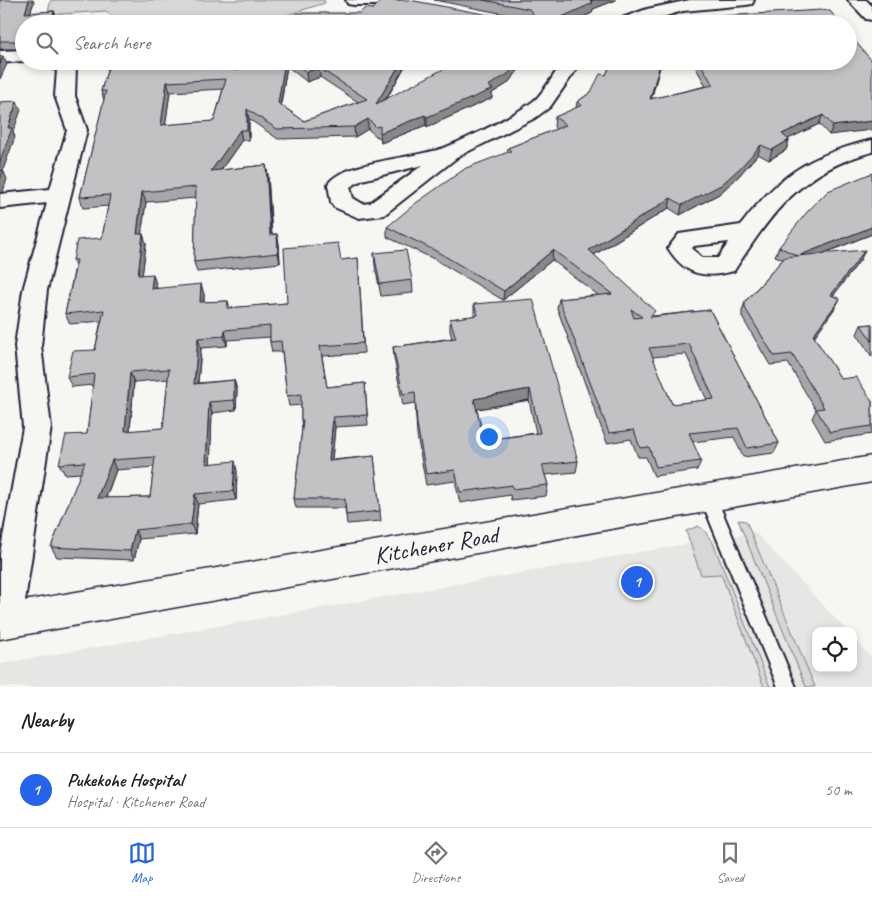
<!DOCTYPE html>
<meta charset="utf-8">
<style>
body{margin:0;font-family:Caveat,sans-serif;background:#f6f6f6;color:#222}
.controls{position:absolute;right:15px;bottom:15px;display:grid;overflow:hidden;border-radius:10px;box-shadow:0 2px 8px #0003}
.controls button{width:45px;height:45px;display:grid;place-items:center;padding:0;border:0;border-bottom:1px solid #e0e0e0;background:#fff;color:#222;font:25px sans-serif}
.you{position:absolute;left:488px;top:436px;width:18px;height:18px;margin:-12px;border:4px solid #fff;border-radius:50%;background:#1a73e8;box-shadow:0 0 0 8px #1a73e833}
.badge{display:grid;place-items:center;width:32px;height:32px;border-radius:50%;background:#2563eb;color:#fff;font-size:16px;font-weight:700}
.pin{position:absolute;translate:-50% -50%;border:2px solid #fff;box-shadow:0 1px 5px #0006}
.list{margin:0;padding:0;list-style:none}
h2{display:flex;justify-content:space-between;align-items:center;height:65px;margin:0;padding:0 20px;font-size:21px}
h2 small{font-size:16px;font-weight:400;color:#767676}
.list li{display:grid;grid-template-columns:32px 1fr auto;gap:15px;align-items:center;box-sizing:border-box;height:75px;padding:0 20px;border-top:1px solid #e0e0e0}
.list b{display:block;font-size:19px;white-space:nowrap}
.list p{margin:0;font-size:16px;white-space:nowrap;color:#767676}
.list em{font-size:16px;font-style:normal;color:#767676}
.icon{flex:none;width:28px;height:28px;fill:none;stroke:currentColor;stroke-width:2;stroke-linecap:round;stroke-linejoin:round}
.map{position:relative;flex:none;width:872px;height:687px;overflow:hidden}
.search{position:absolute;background:#fff;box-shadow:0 2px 8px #0003;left:15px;right:15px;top:15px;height:55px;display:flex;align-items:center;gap:12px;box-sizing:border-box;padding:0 18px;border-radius:28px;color:#767676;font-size:19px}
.sheet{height:140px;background:#fff}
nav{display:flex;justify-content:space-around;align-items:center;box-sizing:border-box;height:70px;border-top:1px solid #e0e0e0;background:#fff;font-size:14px;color:#767676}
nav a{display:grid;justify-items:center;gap:2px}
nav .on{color:#2563eb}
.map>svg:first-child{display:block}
.built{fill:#e6e6e4}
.green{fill:#d7d7d7;stroke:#7c7c89}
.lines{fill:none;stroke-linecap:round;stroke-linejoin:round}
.service-casing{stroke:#22223b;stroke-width:4}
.minor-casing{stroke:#22223b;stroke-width:4}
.tertiary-casing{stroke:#22223b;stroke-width:3}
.service{fill:#f6f6f2;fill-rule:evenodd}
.minor{fill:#f6f6f2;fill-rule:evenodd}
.tertiary{fill:#f6f6f2;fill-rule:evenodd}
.wall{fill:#a7a7a9;stroke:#22223b;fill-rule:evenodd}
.shaded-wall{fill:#888889;stroke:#22223b}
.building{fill:#c2c2c4;stroke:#22223b;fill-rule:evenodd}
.labels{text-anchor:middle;stroke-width:5;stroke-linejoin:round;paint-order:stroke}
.near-street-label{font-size:24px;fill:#22223b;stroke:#f6f6f2}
</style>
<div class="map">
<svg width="872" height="687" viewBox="0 0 872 687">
<rect width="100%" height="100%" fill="#f6f6f2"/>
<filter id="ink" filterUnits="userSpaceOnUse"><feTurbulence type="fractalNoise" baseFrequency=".02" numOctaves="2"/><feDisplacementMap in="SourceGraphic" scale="10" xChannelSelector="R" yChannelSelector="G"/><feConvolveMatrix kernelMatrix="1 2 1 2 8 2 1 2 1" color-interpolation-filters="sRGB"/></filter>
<g filter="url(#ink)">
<!-- built -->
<path class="built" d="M755,532L847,631H816V668H853V638L872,658V687H0V664Z"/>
<!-- green -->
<g class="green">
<path d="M51,0H324L325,3L277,18L199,24H103L112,16L106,11L47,15Z"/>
<path d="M738,520L746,521L815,687H806Z"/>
<path d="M698,526L704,530L713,543L770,687H764L721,574L701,575L686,531Z"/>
</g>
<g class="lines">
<!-- service casing -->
<g class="service-casing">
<path id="service" d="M708,490L714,492L716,497L796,687H778L700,497L702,492Z"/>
</g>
<!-- minor casing -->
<g class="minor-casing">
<g id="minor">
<path d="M346,0H402L400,4L394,5H354L348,4Z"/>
<path d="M690,0H754L752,4L746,5L683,11L638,24H614L617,20L647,9Z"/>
<path d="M848,0H866L872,6V20L866,19Z"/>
<path d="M24,50V61L0,63V51Z"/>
<path d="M40,61H68L76,67L75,96L87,130L47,290L41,346L51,427L22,621L17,632L5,637L0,635V554L23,427L15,346L23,290L47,203L0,208V194L50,189L67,130L55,96L57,70L42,65Z"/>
<path d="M563,61H582L550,107L535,118L459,156L384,215L359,218L334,207L331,202L328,184C343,161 419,158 446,147C466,139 523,112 537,98C547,87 555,73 563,61ZM423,165L370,203L363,204L353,198L350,187L362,180Z"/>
<path d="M872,140V152C802,170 771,213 734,271C703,279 685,275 668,248L679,234L741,225C779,174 811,155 872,140ZM729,242L718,258H702L692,248L694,246Z"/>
</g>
</g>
<!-- tertiary casing -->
<g class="tertiary-casing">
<path id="tertiary" d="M872,456V482L0,639V605Z"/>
</g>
<!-- service -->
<use href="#service" class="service"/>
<!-- minor -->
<use href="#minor" class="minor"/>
<!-- tertiary -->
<use href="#tertiary" class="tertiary"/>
</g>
<!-- wall -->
<g class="wall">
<path d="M0,0L34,2L30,13L54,11L58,22L57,24H24V49H0Z"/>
<path d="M434,0H616L593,9L592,13L568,24L360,13L373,9L494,16H515Z"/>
<path d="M110,61H241L239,69L261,61H408L386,100L459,61H526L507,84L492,93V98L427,127L426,125L381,143L380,137H377L368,129L355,137L278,139L249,119V140H242L221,170L266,165L268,175L272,234H277L279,244L280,263L197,272L194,262L196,198L146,202L141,234H143L146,244L142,275L156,284V288L204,294V302L228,301L230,308L287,303L341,260L358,258L364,353L322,356L327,387L365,383L368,425L335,427L332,460L374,456L381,521L347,524L345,508H296L294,499L302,429L301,420V405L289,406L287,396L282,352H272L270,342V337L227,340V346L201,348L198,383L234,380L237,390L236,410L212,413L210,463L237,471L236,500L198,504L195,534L139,539L134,560L57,557L51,547L81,473L65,474L59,464L87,434L93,385L72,387L67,377L95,350L101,321L70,324L65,314L75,267L73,260L102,238L108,206L83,208L80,197L104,100L101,91ZM287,66L307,82L320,77L358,102L304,121L281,105ZM223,89L214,121L165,125L170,92ZM168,379L163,428L130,431L134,382ZM154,467L150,497L106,498L116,470Z"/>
<path d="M612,61H668L661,63L651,99L706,86L692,61H872L829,135L819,124L788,139L789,140L786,150L769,160L758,154L737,178L719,194L680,215L669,208L594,255L653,316L710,310L779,443L774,453L743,457L734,437L692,442L701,461L697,470L654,476L646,457H638L631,439L607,443L557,308L559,299L598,295L552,260L503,300L436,260L387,237V227L507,152L508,148L556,129L554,127L555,117L576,108L577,102L591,92L606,75ZM686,354L707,400L672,404L652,357Z"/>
<path d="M872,173V234L822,254L861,259L833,296L835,308L814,337L841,379L872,401V434L825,441L812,418L816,410L788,363L770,365L742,317V311L745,302L783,259L775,256L779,247Z"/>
<path d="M374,253L412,280L413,293L381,296L375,266Z"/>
<path d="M474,304L578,461L576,472L545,475L548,485L546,496L511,500L510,495L460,503L455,481L426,485L417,435L415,403L403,405L394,358L393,347L452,338L450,331V319L474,316ZM529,400L536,433L484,440L477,409Z"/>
<path d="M872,324V357L857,334L861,325Z"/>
</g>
<!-- shaded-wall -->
<g class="shaded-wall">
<path d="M29,0H33L34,2L27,21L25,13Z"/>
<path d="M593,0H616L593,9L592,13L568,24H551L553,21Z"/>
<path d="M54,11L58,22L57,24H51Z"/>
<path d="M3,56L7,64L0,79V64Z"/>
<path d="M237,61H241L237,81L235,71Z"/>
<path d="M285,61H286L287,66L279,113L278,103Z"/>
<path d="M402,61H408L377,114L376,104Z"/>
<path d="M519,61H526L507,84L492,93V98L427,127V117L488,86Z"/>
<path d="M661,61H668L661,63L649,108L650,99Z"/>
<path d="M319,68L320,77L307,82L306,72Z"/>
<path d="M167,82L170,92L164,136L161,125Z"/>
<path d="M17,101L21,110L13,132L15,137L3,170L7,179L3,192L0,193V161L8,128Z"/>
<path d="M247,109L249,119V140L247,130Z"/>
<path d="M425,115L426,125L381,143L380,133Z"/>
<path d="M823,115L819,124L778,144L782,134Z"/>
<path d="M368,119V129L355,137L354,127Z"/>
<path d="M872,121V130L829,135L833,126Z"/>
<path d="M240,130L242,140L213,181L211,171Z"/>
<path d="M789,140L786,150L769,160L772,150Z"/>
<path d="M761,145L758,154L737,178L719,194L680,215L682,205Z"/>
<path d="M266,165L268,175L272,245L270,235Z"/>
<path d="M142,192L146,202L140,245L137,234Z"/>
<path d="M671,198L669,208L587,259L589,250Z"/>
<path d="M872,227V234L794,265L798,256Z"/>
<path d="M143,234L146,244L141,286L138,275Z"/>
<path d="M277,234L279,244L280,263L278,253Z"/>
<path d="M553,250L552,260L503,300L504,291Z"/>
<path d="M865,250L861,259L827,304L831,295Z"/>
<path d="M153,274L156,284L155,299L151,289Z"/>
<path d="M201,284L204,294L203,313L200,302Z"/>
<path d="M840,299L835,308L809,344L813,335Z"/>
<path d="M225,330L227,340V346L224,336Z"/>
<path d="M198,338L201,348L197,394L194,384Z"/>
<path d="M130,372L134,382L129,441L125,431Z"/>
<path d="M234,380L237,390L236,410L234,400Z"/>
<path d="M530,389L529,400L473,410L474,399Z"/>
<path d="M209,402L212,413L210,474L206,464Z"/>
<path d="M333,417L335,427L331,470L329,461Z"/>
<path d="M112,460L116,470L102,508L97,498Z"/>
<path d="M235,461L237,471L236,500L233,491Z"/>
<path d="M195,494L198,504L195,534L191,524Z"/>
<path d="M135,530L139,539L134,560L130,551Z"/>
</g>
<!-- building -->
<g class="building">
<path d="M0,0H29L25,13L54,11L53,14H55L52,24H24V41H0Z"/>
<path d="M382,0H409L494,16L534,15L529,9L483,0H593L590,1L593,3L553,21L551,24H293L297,13H360L365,8L373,9Z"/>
<path d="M821,10L830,11L841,24H670L688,18Z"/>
<path d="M848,33L872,61V121L833,126L823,115L782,134L789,140L772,150L761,145L740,168L721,185L682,205L671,198L589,250L655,311L650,317L710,310L779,443L747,448L738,428L689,433L701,461L656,467L649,447L640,448L634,430L609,433L559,299L612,294L553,250L504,291L436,251L387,227L416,203L466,168L511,151L508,148L566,125L555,117L582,105L577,102L591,92L600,74L606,75L612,61H661L650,99L713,85L699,61H848ZM631,309L642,317L634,318ZM689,344L714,399L672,404L649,348Z"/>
<path d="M0,56H3L0,64Z"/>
<path d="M110,61H237L235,71L261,61H285L278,103L304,121L367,99L319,68L306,72L292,61H402L376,104L459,61H519L508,74L488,86L493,89L427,117L425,115L380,133V126L376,127L368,119L354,127L277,129L247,109V130H240L211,171L266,165L270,235L277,234L278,253L194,262L196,187L142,192L137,234H143L138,275L153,274L151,289L201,284L200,302L228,301L227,308L287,303L284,248L338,243L341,260L358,258L363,343L320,346L327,387L365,383L367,415L333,417L329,461L374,456L380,511L346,515L345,499H294L303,420H301V394L287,396L281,341L270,342V326L225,330L224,336L198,338L194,384L234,380V400L209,402L206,464L235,461L233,491L195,494L191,524L135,530L130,551L51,547L85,462L59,464L66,435L87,434L94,374L67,377L73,351L95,350L104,310L65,314L77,260H73L77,240L102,238L110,195L80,197L106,91H101ZM226,79L214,121L161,125L167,82ZM169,369L163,428L125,431L130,372ZM155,457L150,497L97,498L112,460Z"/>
<path d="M17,101L8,128H12L0,161V102Z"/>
<path d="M3,170L0,180V171Z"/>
<path d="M872,173V227L798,256L779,247L807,212L828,191Z"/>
<path d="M406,250L412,280L380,284L374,253Z"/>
<path d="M865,250L831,295L840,299L813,335L841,379L856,377L872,401V426L830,432L816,409L824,408L792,354L774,356L745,308V302L785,257Z"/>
<path d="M533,299L578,461L542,465L548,485L513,489L512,485L460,492L455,470L426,474L417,424L415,392L403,394L393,347L456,338L450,319L478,315L474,304ZM530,389L540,433L484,440L474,399Z"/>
<path d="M872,324V341L861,325Z"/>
</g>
</g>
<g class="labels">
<!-- near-street labels -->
<g class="near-street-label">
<text transform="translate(436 545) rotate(-10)" y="8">Kitchener Road</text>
</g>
</g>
</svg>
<div class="controls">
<button><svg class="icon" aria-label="locate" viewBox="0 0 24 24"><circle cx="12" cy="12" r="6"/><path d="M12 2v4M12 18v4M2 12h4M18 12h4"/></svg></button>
</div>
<div class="you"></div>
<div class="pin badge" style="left:637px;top:582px">1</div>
<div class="search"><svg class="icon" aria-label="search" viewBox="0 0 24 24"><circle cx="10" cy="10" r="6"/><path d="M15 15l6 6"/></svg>Search here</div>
</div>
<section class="sheet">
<h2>Nearby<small></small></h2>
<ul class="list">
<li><span class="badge">1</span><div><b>Pukekohe Hospital</b><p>Hospital · Kitchener Road</p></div><em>50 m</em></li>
</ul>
</section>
<nav>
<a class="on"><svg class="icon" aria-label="map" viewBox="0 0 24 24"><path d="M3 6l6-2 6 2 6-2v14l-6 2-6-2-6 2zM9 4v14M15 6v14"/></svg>Map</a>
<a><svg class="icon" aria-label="directions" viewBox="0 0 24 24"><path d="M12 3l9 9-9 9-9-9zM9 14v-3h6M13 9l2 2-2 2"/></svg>Directions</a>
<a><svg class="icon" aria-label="saved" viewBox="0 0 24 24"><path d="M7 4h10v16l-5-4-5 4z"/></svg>Saved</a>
</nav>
